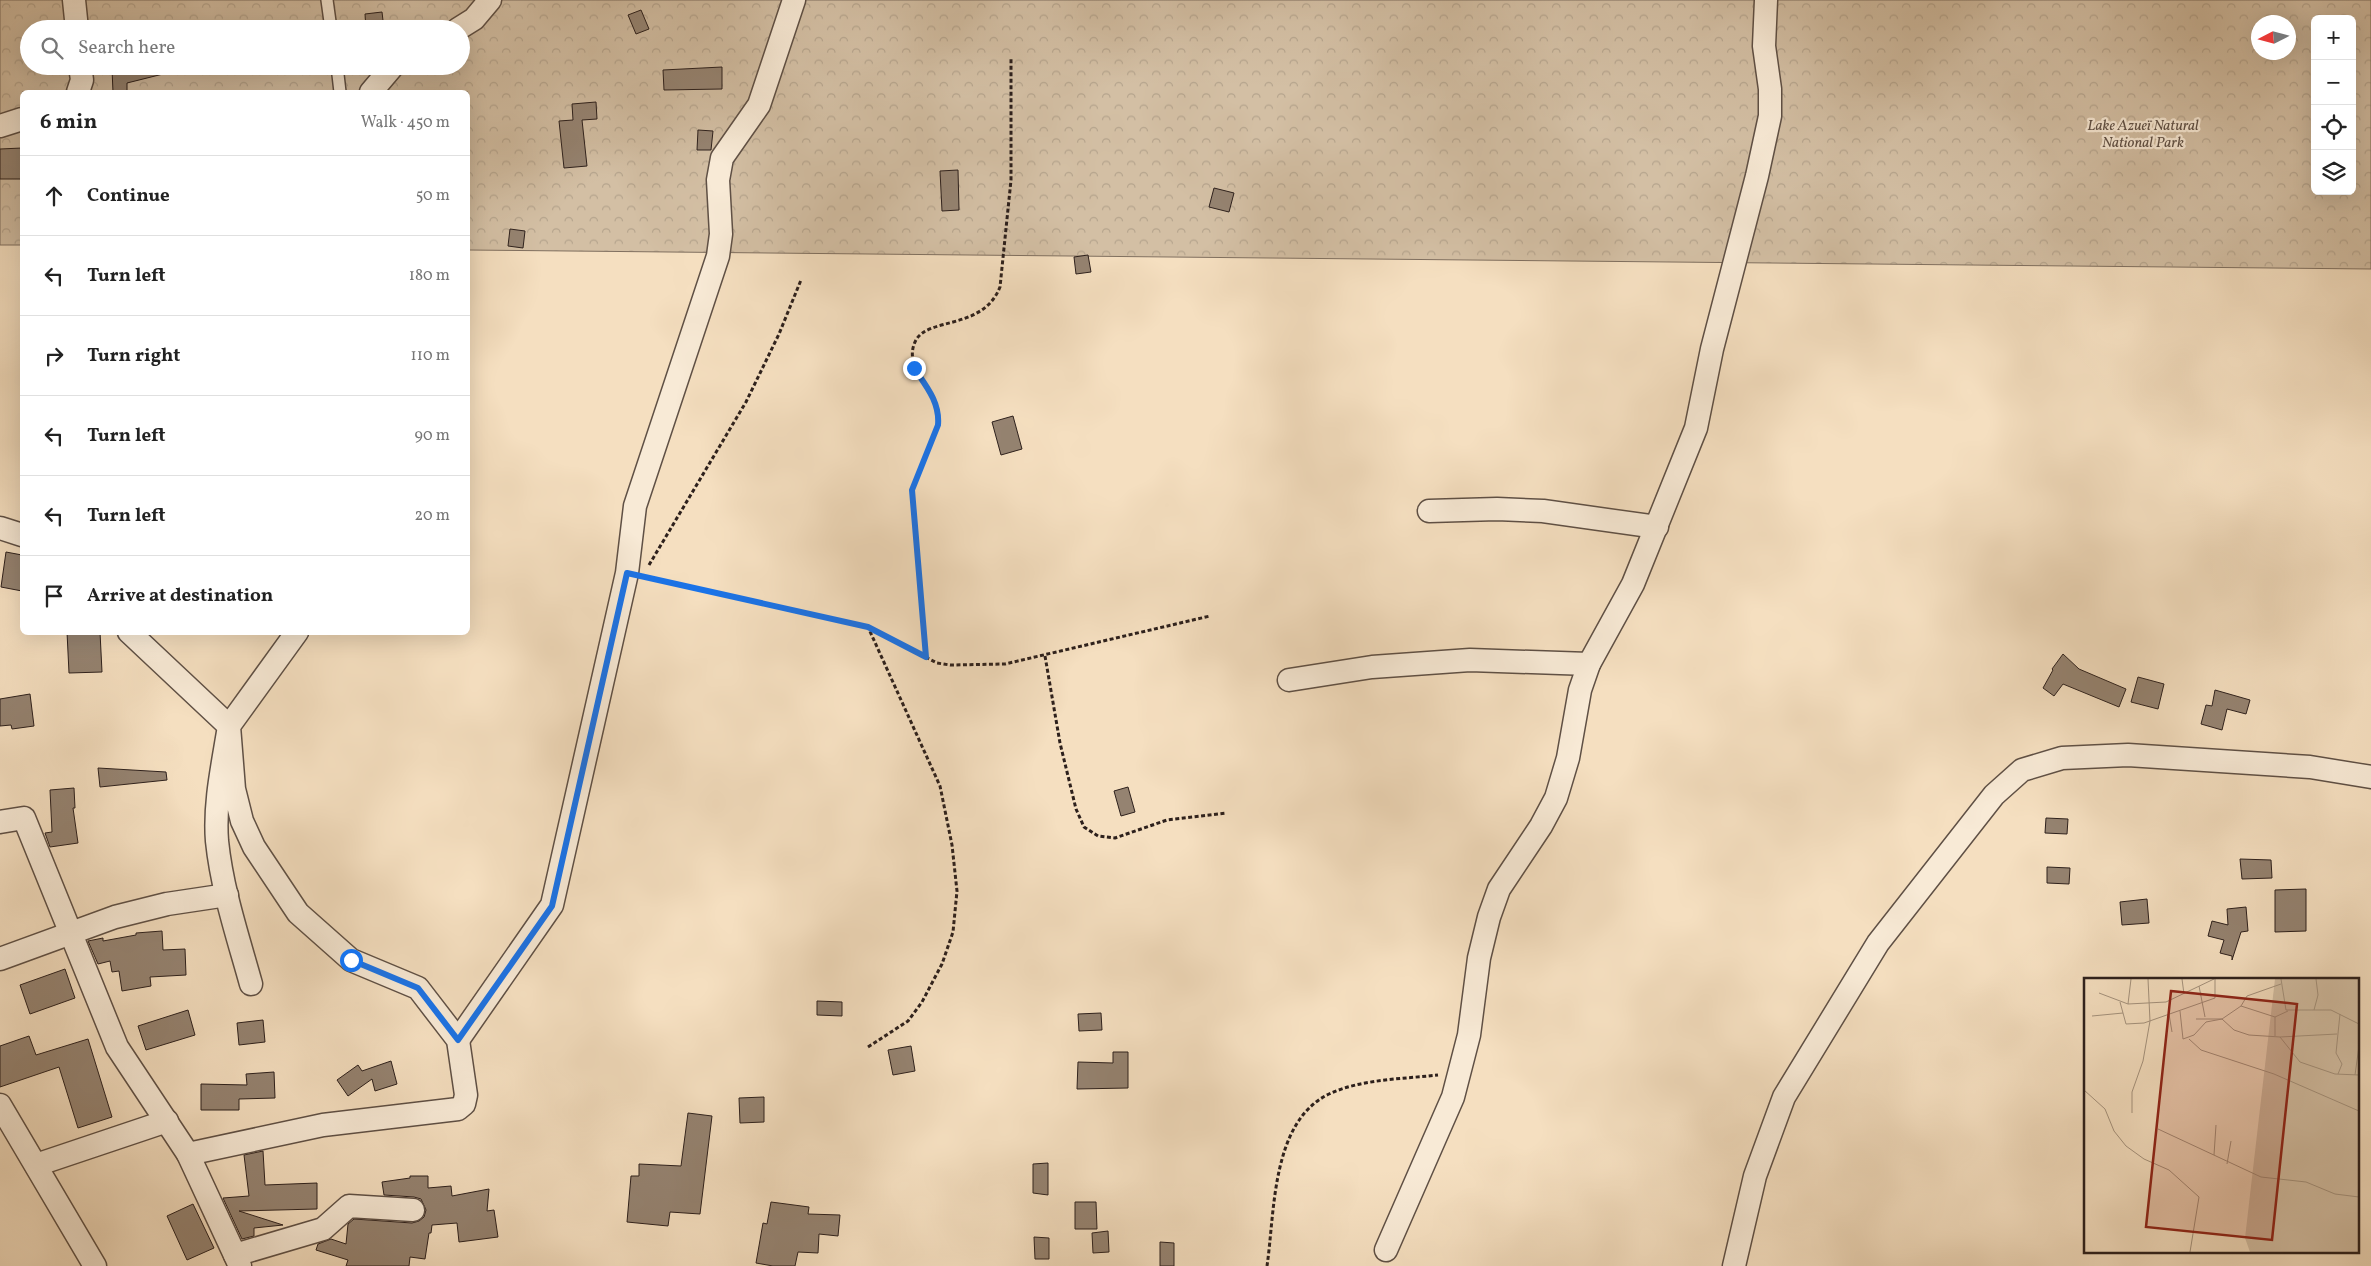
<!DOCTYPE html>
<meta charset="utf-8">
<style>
body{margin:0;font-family:Vollkorn,serif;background:#f6f6f6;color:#222}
.controls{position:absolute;right:15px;top:15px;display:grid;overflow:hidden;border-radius:8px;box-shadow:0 5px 20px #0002}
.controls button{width:45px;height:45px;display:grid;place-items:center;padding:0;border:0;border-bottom:1px solid #e0e0e0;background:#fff;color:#222;font:25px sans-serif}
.compass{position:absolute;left:2251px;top:15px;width:45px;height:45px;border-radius:50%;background:#fff;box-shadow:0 5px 20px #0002;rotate:264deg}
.stop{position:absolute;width:15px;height:15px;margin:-11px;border:4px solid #1a73e8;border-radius:50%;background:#fff}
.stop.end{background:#1a73e8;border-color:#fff;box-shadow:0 1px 5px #0008}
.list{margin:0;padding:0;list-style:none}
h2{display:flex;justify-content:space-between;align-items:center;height:65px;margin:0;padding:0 20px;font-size:21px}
h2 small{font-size:16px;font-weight:400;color:#767676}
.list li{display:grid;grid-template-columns:32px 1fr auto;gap:15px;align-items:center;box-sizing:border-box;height:80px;padding:0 20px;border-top:1px solid #e0e0e0}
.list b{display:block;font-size:19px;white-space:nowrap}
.list em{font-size:16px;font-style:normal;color:#767676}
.icon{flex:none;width:28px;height:28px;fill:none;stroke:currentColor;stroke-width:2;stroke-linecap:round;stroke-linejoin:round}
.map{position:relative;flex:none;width:2371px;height:1266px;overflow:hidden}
.search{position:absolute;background:#fff;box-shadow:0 5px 20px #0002;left:20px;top:20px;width:450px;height:55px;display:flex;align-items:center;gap:12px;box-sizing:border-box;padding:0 18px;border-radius:28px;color:#767676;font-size:19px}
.panel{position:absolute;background:#fff;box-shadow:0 5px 20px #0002;left:20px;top:90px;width:450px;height:545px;border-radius:8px}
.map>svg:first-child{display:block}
.forest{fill:url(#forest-crowns);stroke:#807060;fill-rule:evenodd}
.building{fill:#958371;stroke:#2d201c}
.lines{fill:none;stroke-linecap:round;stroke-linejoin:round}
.service-casing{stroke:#5f5045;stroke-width:14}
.minor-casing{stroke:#5f5045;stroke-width:25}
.path{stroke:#2d201c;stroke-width:3;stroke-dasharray:4 2.5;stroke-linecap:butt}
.service{stroke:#f8ead6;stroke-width:11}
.minor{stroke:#f8ead6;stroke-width:22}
.route{stroke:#1a73e8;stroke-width:6}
.labels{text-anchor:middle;stroke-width:4.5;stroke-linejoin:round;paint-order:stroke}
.park-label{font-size:15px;font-style:italic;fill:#5f5045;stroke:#f8ead6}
.inset-road{fill:none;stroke:#a5937e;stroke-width:1}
.view{fill:#8f2418;fill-opacity:0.15;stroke:#8f2418;stroke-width:2.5}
.inset-edge{fill:none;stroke:#2d201c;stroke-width:2.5}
</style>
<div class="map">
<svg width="2371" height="1266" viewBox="0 0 2371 1266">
<defs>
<pattern id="forest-crowns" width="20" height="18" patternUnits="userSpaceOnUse" patternTransform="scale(1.25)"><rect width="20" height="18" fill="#d3bfa4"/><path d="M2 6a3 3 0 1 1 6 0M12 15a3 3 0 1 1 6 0" fill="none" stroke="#b5a48d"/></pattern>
</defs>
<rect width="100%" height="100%" fill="#f5dfc0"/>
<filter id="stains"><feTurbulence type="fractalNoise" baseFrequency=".004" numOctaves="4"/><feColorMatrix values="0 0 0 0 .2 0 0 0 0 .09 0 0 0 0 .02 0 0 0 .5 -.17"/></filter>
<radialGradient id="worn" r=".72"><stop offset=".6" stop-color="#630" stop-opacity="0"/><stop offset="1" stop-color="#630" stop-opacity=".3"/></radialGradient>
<!-- forest -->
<path class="forest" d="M0,0H2371V269L468,250V92H22V245H0ZM2315,19H2352V191H2315ZM2258,22H2288V52H2258ZM29,29H461V66H29Z"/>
<!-- building -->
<g class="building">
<path d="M641,10L649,29L636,34L628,15Z"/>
<path d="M382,12L384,29H366L365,14Z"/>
<path d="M162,67L163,74L127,83V92H113L112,69Z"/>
<path d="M722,67V89L664,90L663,70Z"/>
<path d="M596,102L597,119L582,120L587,166L564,168L559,121L573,120L572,104Z"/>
<path d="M698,130L713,131L711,150H697Z"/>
<path d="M22,148V179H0V149Z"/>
<path d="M958,170L959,210L942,211L940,171Z"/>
<path d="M1214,188L1234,193L1229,212L1209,207Z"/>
<path d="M510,229L525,231L523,248L508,246Z"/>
<path d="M1088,255L1091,272L1076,274L1074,257Z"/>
<path d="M1013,416L1022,449L1001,455L992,422Z"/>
<path d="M6,552L22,555V591L1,587Z"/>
<path d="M67,632H100L102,672L69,673Z"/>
<path d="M2063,654L2079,669L2126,689L2119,707L2063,684L2054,696L2043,688L2053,670L2052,669Z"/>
<path d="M2138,677L2164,684L2158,709L2131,702Z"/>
<path d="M2215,690L2250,700L2246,714L2227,709L2222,730L2201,724L2206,705L2212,706Z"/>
<path d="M30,694L34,726L12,729L11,725L0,726V699Z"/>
<path d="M98,768L166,772L167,780L100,787Z"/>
<path d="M1128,787L1135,812L1121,816L1114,791Z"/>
<path d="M74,788L75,808H73L78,843L50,847L45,833L52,832L50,790Z"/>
<path d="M2046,818L2068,819L2067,834L2045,833Z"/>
<path d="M2240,859L2271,860L2272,878L2242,879Z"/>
<path d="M2047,867L2070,868L2069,884L2047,883Z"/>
<path d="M2306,889V931L2275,932V890Z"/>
<path d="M2147,899L2149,923L2122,925L2120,902Z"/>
<path d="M2246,907L2248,931L2241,932L2232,960V956L2220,953L2224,940L2208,936L2212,921L2228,925L2227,909Z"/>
<path d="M162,931L163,950L185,949L186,975L150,977L151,986L122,991L119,971L112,972L110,961L98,964L88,941L103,938V941L136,935V933Z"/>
<path d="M65,969L75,998L30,1014L20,985Z"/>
<path d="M817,1001L842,1002V1016L817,1015Z"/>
<path d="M188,1010L195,1035L146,1050L138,1026Z"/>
<path d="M1101,1013L1102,1030L1079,1031L1078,1014Z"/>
<path d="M263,1020L265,1042L239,1045L237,1023Z"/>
<path d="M29,1036L36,1055L88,1039L112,1117L78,1128L59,1067L0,1087V1046Z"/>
<path d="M911,1046L915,1071L893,1075L888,1050Z"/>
<path d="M1113,1052H1128V1088L1077,1089L1078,1062L1113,1063Z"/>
<path d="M391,1061L397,1084L375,1091L372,1079L348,1096L337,1080L358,1065L362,1071Z"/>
<path d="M274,1072L275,1098L239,1099V1110H201V1084L247,1085L246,1074Z"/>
<path d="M764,1097V1122L740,1123L739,1098Z"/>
<path d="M688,1113L712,1116L700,1214L670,1212L668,1226L627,1222L631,1176H639V1164L681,1166Z"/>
<path d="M263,1151L265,1185L317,1183V1209L239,1211L283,1225L254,1228V1236L242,1239L223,1198L249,1196L244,1155Z"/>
<path d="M1048,1163V1195L1033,1193V1164Z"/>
<path d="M410,1176H428V1188L451,1186L452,1196L489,1189L487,1211L494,1210L498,1237L459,1242L457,1223L432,1225L431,1233H429L425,1259L410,1257L409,1266H346L348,1260L316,1250L318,1244L331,1239L346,1244L348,1224L354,1219L412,1223L419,1221L424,1217L426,1210L421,1199L414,1197L384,1195L382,1182L410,1178Z"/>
<path d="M771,1202L809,1207L808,1214L840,1215L838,1236L819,1234L818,1253L798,1252L795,1266H773L756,1263L763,1223L767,1224Z"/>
<path d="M1075,1202H1096L1097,1229H1075Z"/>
<path d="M193,1204L214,1248L187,1260L167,1216Z"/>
<path d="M1108,1231L1109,1252L1093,1253L1092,1233Z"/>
<path d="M1034,1237L1049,1238V1259H1035Z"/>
<path d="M1160,1242L1174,1243V1266H1160Z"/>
</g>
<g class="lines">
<!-- service casing -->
<g class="service-casing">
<g id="service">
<path d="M327,0L331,29"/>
<path d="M337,66L340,92"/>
</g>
</g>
<!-- minor casing -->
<g class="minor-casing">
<g id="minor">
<path d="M74,0L77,29"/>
<path d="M458,29L474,19L490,0"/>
<path d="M78,92L82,80L80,66"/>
<path d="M371,92L393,66"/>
<path d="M0,126L22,119"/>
<path d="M1429,511L1497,509L1543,511L1657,527"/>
<path d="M0,528L22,535"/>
<path d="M129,632L229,726C223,764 214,803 217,841C222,890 238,937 251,984"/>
<path d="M1289,680L1372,667L1470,660L1589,664"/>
<path d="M0,822L24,818L117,1047L188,1154L240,1266"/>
<path d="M0,959L115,917L167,904L227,895"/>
<path d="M458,1040L552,905L627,573L635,506L718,256L721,234L718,180L722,158L759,105L794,0"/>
<path d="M0,1105L95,1266"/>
<path d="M188,1154L323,1125L458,1109L464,1104L466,1095L458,1040L418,988L351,960L298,913L254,847L242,821L234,789L229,726L297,632"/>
<path d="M36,1165L167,1121"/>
<path d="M1386,1250L1453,1097L1469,1035L1479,958L1489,917L1499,889L1541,826L1556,798L1568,758L1580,690L1589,664L1633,584L1696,428L1712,349L1757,176L1770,116V89L1764,46L1766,0"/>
<path d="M235,1255L323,1229L349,1206L413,1210"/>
<path d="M1734,1266L1755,1176L1784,1097L1878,943L1994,795L2022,770L2062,758L2128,755L2310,767L2371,777"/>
</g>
</g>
<!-- path -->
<g class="path">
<path d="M649,565L746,402L779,334L801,280"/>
<path d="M646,577L868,627L937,663L950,665L1005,664L1210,616"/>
<path d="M1045,656L1060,743L1076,809L1084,827L1098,836L1115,838L1167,820L1226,813"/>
<path d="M926,657L912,489L938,425C942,390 900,370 916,340C929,317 983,330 1000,287L1011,180V57"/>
<path d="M868,1047L908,1021L922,1002L942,964L953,932L957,891L952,845L940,786L868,627"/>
<path d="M1267,1266C1275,1212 1271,1122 1329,1094C1361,1079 1403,1079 1438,1075"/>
</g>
<!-- service -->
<use href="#service" class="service"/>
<!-- minor -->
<use href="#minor" class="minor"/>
</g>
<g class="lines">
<!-- route -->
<path class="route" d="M351,960L418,988L458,1040L552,906L627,573L868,627L926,657L912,490L938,425C940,402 926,386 914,368"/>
</g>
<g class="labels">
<!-- park labels -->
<g class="park-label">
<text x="2143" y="130">Lake Azueï Natural<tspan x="2143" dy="17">National Park</tspan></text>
</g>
</g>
<!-- overview -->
<g transform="translate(2084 978)">
<rect width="275" height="275" fill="#f5dfc0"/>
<path d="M191,1H275V274H166L161,260Z" fill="#d3bfa4"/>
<path class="inset-road" d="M98,1L100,16M197,1L202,32H247L275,46M115,8L121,39M15,15L44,26L82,24L130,1M36,24L42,46L60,45L131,20V1M44,26L47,1M157,28L191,39L204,33M230,32L234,17L232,1M96,33L99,61L110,57L122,44L138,41L150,52L165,57L196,59L216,84L251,96L275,97M85,36L88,54M8,38L39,35M112,41H138L157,28L163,18L197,6M191,58V39M196,59L253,56M105,61L117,72L190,96L275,133M254,96L258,86L252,75L256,36M271,97L275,68M0,112L21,131L30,153L42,168L60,181L85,192L115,219L106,274M48,135V114L59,83L66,43L64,1M74,151L177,199L222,204L251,216L275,219M130,177L132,147M143,186L147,163"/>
<path class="view" d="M87,13L213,26L188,262L62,249Z"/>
<rect width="275" height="275" class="inset-edge"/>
</g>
<rect width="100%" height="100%" filter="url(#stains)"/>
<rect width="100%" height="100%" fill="url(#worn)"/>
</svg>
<div class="controls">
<button>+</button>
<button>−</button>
<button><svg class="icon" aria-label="locate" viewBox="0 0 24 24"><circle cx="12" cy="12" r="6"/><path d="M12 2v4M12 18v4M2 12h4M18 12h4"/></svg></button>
<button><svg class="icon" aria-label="layers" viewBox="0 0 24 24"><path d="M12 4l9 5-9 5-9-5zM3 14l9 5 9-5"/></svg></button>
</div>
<svg class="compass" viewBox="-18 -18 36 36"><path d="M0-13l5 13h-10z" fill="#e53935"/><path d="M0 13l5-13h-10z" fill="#767676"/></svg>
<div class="stop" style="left:351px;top:960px"></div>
<div class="stop end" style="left:914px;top:368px"></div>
<div class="search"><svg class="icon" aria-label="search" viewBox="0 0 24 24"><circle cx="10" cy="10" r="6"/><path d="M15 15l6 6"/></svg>Search here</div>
<section class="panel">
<h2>6 min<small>Walk · 450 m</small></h2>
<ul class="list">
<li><svg class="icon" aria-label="ahead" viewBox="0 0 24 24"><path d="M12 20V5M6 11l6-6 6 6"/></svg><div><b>Continue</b></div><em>50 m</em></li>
<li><svg class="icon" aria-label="left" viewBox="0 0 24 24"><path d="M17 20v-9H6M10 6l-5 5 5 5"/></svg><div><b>Turn left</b></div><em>180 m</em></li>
<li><svg class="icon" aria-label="right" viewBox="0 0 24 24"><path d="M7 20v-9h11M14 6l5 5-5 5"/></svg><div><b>Turn right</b></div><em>110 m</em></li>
<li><svg class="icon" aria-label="left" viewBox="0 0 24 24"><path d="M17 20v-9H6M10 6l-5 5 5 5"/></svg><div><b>Turn left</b></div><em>90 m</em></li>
<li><svg class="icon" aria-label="left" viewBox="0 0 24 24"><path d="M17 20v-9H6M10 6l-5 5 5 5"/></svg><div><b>Turn left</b></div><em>20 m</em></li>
<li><svg class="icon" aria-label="arrive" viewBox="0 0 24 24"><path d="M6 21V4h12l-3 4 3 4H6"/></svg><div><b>Arrive at destination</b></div></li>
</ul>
</section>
</div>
